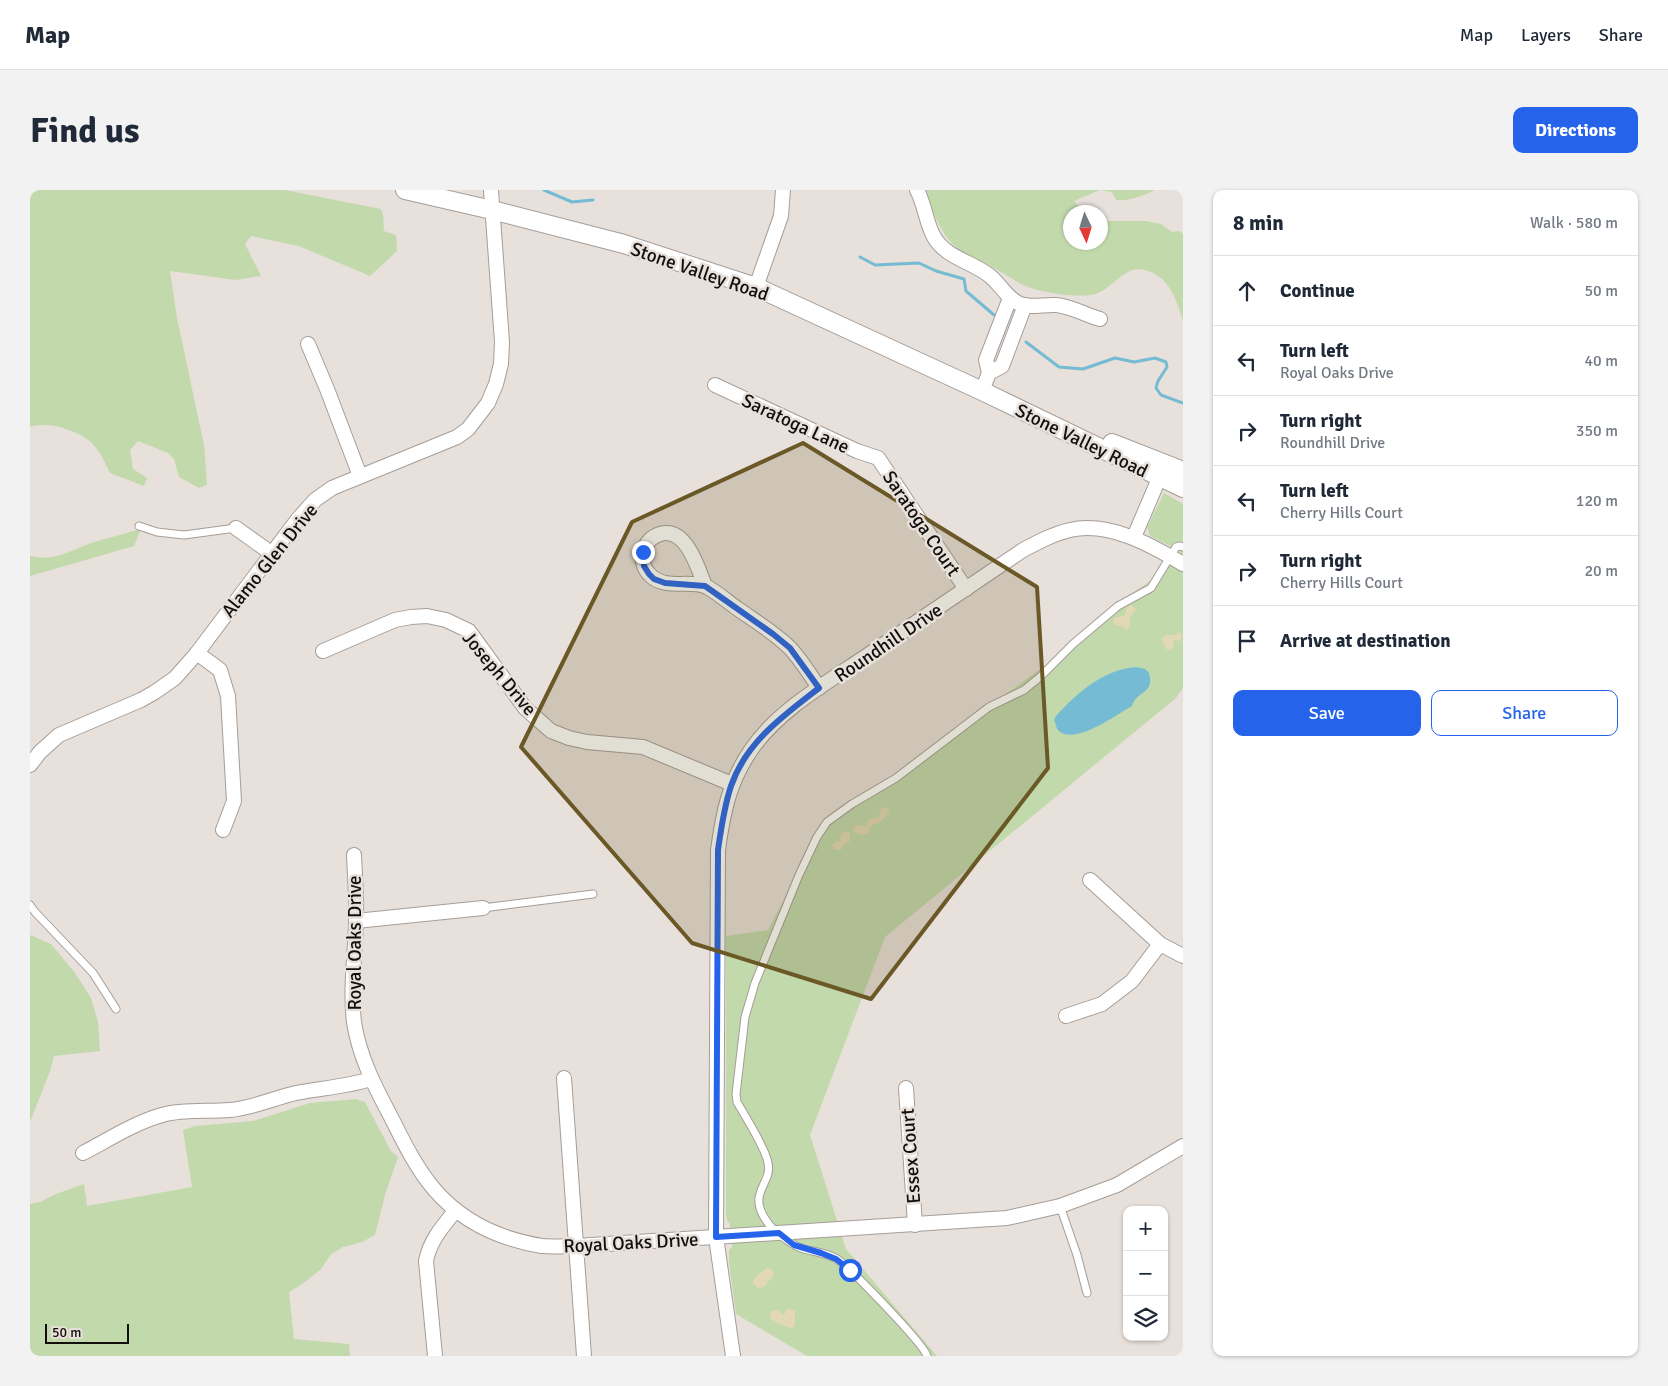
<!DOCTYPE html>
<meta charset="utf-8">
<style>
body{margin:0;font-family:Signika,sans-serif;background:#f2f2f3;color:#1f2937}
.controls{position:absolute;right:15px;bottom:15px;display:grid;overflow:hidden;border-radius:10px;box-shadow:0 1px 4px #0004}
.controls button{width:45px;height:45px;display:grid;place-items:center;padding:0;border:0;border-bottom:1px solid #e0e1e3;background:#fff;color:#1f2937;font:25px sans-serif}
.compass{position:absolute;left:1033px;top:15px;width:45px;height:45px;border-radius:50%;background:#fff;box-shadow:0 1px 4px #0004;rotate:176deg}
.scale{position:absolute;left:15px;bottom:12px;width:84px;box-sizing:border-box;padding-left:5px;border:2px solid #110e0c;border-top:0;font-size:14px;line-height:18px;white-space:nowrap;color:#110e0c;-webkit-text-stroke:4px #e8e0da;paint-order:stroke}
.stop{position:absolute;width:15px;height:15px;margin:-11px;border:4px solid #2563eb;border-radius:50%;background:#fff}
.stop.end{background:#2563eb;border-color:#fff;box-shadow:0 1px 5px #0008}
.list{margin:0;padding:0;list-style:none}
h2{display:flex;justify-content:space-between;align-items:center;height:65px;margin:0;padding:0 20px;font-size:21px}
h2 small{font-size:16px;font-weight:400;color:#747a83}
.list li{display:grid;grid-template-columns:32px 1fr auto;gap:15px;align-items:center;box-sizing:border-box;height:70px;padding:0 20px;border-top:1px solid #e0e1e3}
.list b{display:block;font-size:19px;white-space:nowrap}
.list p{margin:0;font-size:16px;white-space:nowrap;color:#747a83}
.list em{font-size:16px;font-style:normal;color:#747a83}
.actions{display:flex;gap:10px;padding:15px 20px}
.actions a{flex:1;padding:11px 0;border:1px solid #2563eb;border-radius:10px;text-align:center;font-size:18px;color:#2563eb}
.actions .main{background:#2563eb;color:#fff}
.icon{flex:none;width:28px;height:28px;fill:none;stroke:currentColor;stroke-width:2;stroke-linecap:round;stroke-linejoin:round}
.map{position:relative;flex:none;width:1153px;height:1166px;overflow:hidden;border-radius:10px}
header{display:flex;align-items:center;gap:30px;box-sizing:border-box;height:70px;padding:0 25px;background:#fff;border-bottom:1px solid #e0e1e3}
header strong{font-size:24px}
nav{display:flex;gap:28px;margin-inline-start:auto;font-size:18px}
.intro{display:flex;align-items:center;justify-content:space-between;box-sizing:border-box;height:120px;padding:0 30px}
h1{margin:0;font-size:35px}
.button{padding:12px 22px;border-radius:10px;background:#2563eb;color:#fff;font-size:18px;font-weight:700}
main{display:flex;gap:30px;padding:0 30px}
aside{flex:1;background:#fff;border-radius:10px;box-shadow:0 1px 4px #0004}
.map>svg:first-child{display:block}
.green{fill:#c2d9ac}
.sand{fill:#e2d8b3}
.water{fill:#74bbd3}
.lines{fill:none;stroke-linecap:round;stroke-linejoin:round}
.stream{stroke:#74bbd3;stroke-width:3}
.service-casing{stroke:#a59d98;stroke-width:9}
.minor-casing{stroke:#a59d98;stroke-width:16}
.tertiary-casing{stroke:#a59d98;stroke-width:20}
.service{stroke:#fff;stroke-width:7}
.minor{stroke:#fff;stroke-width:14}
.tertiary{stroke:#fff;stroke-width:18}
.route{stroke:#2563eb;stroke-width:6}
.marked{fill:#6b5827;fill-opacity:0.2;stroke:#6b5827;stroke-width:4;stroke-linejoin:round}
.labels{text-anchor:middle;stroke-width:5;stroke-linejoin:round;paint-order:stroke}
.street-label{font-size:19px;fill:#110e0c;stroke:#e8e0da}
</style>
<header>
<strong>Map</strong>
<nav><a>Map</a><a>Layers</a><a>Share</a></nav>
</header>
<div class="intro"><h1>Find us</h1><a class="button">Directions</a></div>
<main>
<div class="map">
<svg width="1153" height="1166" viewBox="0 0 1153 1166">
<rect width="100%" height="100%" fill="#e8e0da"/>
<!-- green -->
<g class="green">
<path d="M0,0H255L351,19L353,25L354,41L366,45L367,61L340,86L269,56L221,46L215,54L231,86L206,90L140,81L147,128L174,255L177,295L169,298L149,287L144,269L138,263L108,251L100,260L103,279L117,288L114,296L80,283C75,273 70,261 62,253C47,240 19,231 0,237Z"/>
<path d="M895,0H1125C1112,6 1101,11 1086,10L1082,2L1070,0L1044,11L1053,22H1040V52H1070L1071,31H1115L1131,34L1142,42L1150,41L1153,44V131C1146,109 1139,85 1114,80C1094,75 1083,99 1065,104C1049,109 1006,102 991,94C979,87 967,79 955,73C946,68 933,63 925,56C910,43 902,19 895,0Z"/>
<path d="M1134,303L1153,314V498L1146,508L855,747L780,945L816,1059L907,1166H777L706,1124L699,1072V1060L702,1057L700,1034L697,1030L696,1025V746L738,740L763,692L772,669L799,627L881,576L949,521L983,499L1025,468L1069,426L1120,391L1142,357L1120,346L1117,337Z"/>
<path d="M111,339L104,356L0,386V366C23,372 40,361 61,353C77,348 94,344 111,339Z"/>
<path d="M0,745L21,754L45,783L61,808L68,832L70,861L24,866L20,881L0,932Z"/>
<path d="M326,909L335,912L361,961L368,967L355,1005L345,1045L332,1052L313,1057L301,1064L291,1079L271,1095L259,1102L264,1149L319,1154L320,1166H0V1014L10,1012L26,1004L54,994L57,1016L162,997L153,940L165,936L223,931L280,913Z"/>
</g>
<!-- sand -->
<g class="sand">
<path d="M1100,415L1104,417L1106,420L1100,427L1099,437L1096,440L1092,436L1085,435L1083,432L1084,428L1095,426L1096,418Z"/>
<path d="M1150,442L1152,447L1150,451L1144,450L1143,458L1140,460L1136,459L1132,451C1134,442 1138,446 1144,445C1146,444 1147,443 1150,442Z"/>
<path d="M854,617L858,618L859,624L849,633L843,634L837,644L831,645L824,642V636L829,635L836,637L838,629L848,628L851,619Z"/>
<path d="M814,641L820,643V651L813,655L811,660H805L802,656L806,651H810L811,644Z"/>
<path d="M736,1078H739L743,1080L744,1085L734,1097L728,1098L723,1094V1090Z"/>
<path d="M757,1119H760L765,1121V1134L763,1138C757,1138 743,1132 740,1127L741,1121L747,1120L754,1125Z"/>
</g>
<!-- water -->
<path class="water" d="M1106,477L1115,479L1119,483C1125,504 1107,500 1102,516C1087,524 1044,557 1028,540C1026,538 1026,533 1024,530L1026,526C1048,502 1073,480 1106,477Z"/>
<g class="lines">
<!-- stream -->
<g class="stream">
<path d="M514,0L542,12L563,10"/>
<path d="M830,67L845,75L889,73L906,81L934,89L936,101L964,125"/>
<path d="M996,152L1029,177L1053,179L1085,168L1104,172L1125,168L1136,172L1137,177L1128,191L1126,198L1131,205L1153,213"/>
</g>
<!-- service casing -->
<g class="service-casing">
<g id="service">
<path d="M109,336L127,342L154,345L206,338"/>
<path d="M0,715L5,722L63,783L86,819"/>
<path d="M453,718L563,704"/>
<path d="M1030,1016L1047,1065L1057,1103"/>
<path d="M897,1166C894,1154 820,1078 807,1069C797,1063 785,1062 774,1059C765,1057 744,1042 738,1033C715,1003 743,994 738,973C736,959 715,926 707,912L706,904L715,827L725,793L769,685L787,647L797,632L822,614L866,588L959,517L994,500L1010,487L1043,454L1088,416L1121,398L1146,357L1150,356L1153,357"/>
</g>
</g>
<!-- minor casing -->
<g class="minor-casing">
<g id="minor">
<path d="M887,0C895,15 896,33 904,47C916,68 943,72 960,86C970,94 976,107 988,113C1000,119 1013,114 1026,115C1040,116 1056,125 1070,129"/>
<path d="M726,97L751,26L753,0"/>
<path d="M278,154L297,199L330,286"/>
<path d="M959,183L956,170L980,108"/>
<path d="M685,195L827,261L848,268L936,399"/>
<path d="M952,201L959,183L972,176L995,115"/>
<path d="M206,338L241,363"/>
<path d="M1104,347L1133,279"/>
<path d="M675,396C668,378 656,336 630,344C613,349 607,371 619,384C634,401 661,389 677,397C688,403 698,412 708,419C725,431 745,443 760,458C771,470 780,484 789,498"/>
<path d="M293,461L365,430L381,427L397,426L416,430L439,441L495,518L521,541L539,548L557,552L613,557L702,594"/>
<path d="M167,463L190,480L198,506L204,611L193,640"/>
<path d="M0,575L10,562L29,545L111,510L125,502L145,488L167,463L268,329L285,310L302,298L427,247L438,239L458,213L466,194L471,174L472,152L461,0"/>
<path d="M324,665C325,688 327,711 326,733C325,766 320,799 324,832C329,866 345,897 361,927C373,951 386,978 404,999C432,1032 469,1049 512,1056C523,1057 535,1056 546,1056L977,1028L1030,1016L1087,995L1153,956"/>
<path d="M1060,690L1130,754L1153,766"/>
<path d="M326,731L453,718"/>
<path d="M1036,826L1072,814L1102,791L1130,754"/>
<path d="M534,888L554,1166"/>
<path d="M876,898L885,1035"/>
<path d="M53,963C78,950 104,933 132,925C154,919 177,922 200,920C223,918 244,908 266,903C291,898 316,897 341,889"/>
<path d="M405,1166L396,1071C400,1050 413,1036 426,1020"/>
<path d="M703,1166L686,1047L688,660C693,623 699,592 721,560C748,520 798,492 838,465C890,430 942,395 993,360C1008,352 1023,344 1040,340C1079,331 1121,355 1153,374"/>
</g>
</g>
<!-- tertiary casing -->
<g class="tertiary-casing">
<g id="tertiary">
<path d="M375,0L462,20L594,54L726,97L952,201L1153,298"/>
<path d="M1082,253L1153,281"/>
</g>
</g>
<!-- service -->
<use href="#service" class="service"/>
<!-- minor -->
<use href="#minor" class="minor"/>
<!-- tertiary -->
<use href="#tertiary" class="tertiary"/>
</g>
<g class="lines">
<!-- route -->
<path class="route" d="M613,362L614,376L619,384L624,389L635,393L675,396L743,444L760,458L789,498C754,525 716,552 701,596C694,617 691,639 688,660L686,1047L749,1043L764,1055L791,1063L806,1069L820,1080"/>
</g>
<!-- marked area -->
<path class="marked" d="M773,253L1007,397L1018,578L841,809L662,753L491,557L602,332Z"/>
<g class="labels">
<!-- street labels -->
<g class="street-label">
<text transform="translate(670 81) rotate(19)" y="7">Stone Valley Road</text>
<text transform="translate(766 233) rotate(25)" y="7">Saratoga Lane</text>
<text transform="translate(1052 250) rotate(26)" y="7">Stone Valley Road</text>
<text transform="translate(892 333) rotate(56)" y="7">Saratoga Court</text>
<text transform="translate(239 370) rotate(-51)" y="7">Alamo Glen Drive</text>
<text transform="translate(858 452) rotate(-34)" y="7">Roundhill Drive</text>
<text transform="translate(470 483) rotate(50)" y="7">Joseph Drive</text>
<text transform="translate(324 753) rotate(-90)" y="7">Royal Oaks Drive</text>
<text transform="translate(880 966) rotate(-94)" y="7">Essex Court</text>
<text transform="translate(601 1052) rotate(-3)" y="7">Royal Oaks Drive</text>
</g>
</g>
</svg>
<div class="controls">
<button>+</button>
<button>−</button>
<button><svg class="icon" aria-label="layers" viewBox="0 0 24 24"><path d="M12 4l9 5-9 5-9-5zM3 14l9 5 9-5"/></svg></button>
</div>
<svg class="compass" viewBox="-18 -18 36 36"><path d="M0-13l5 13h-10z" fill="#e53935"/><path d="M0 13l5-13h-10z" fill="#747a83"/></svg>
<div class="scale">50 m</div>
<div class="stop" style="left:820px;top:1080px"></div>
<div class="stop end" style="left:613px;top:362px"></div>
</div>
<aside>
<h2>8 min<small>Walk · 580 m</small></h2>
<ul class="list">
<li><svg class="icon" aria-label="ahead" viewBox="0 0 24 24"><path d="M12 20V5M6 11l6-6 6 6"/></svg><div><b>Continue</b></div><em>50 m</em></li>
<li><svg class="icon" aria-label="left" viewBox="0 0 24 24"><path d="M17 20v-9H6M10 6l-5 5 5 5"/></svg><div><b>Turn left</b><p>Royal Oaks Drive</p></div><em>40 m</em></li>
<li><svg class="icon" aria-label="right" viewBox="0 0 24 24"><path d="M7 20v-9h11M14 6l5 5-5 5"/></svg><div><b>Turn right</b><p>Roundhill Drive</p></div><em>350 m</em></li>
<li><svg class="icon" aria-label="left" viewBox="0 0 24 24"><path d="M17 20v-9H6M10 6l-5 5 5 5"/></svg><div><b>Turn left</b><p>Cherry Hills Court</p></div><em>120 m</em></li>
<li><svg class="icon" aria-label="right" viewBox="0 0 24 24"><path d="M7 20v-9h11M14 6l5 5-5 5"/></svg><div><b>Turn right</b><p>Cherry Hills Court</p></div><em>20 m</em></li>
<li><svg class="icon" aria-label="arrive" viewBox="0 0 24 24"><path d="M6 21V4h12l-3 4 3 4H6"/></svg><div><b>Arrive at destination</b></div></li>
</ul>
<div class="actions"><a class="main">Save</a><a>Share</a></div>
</aside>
</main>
